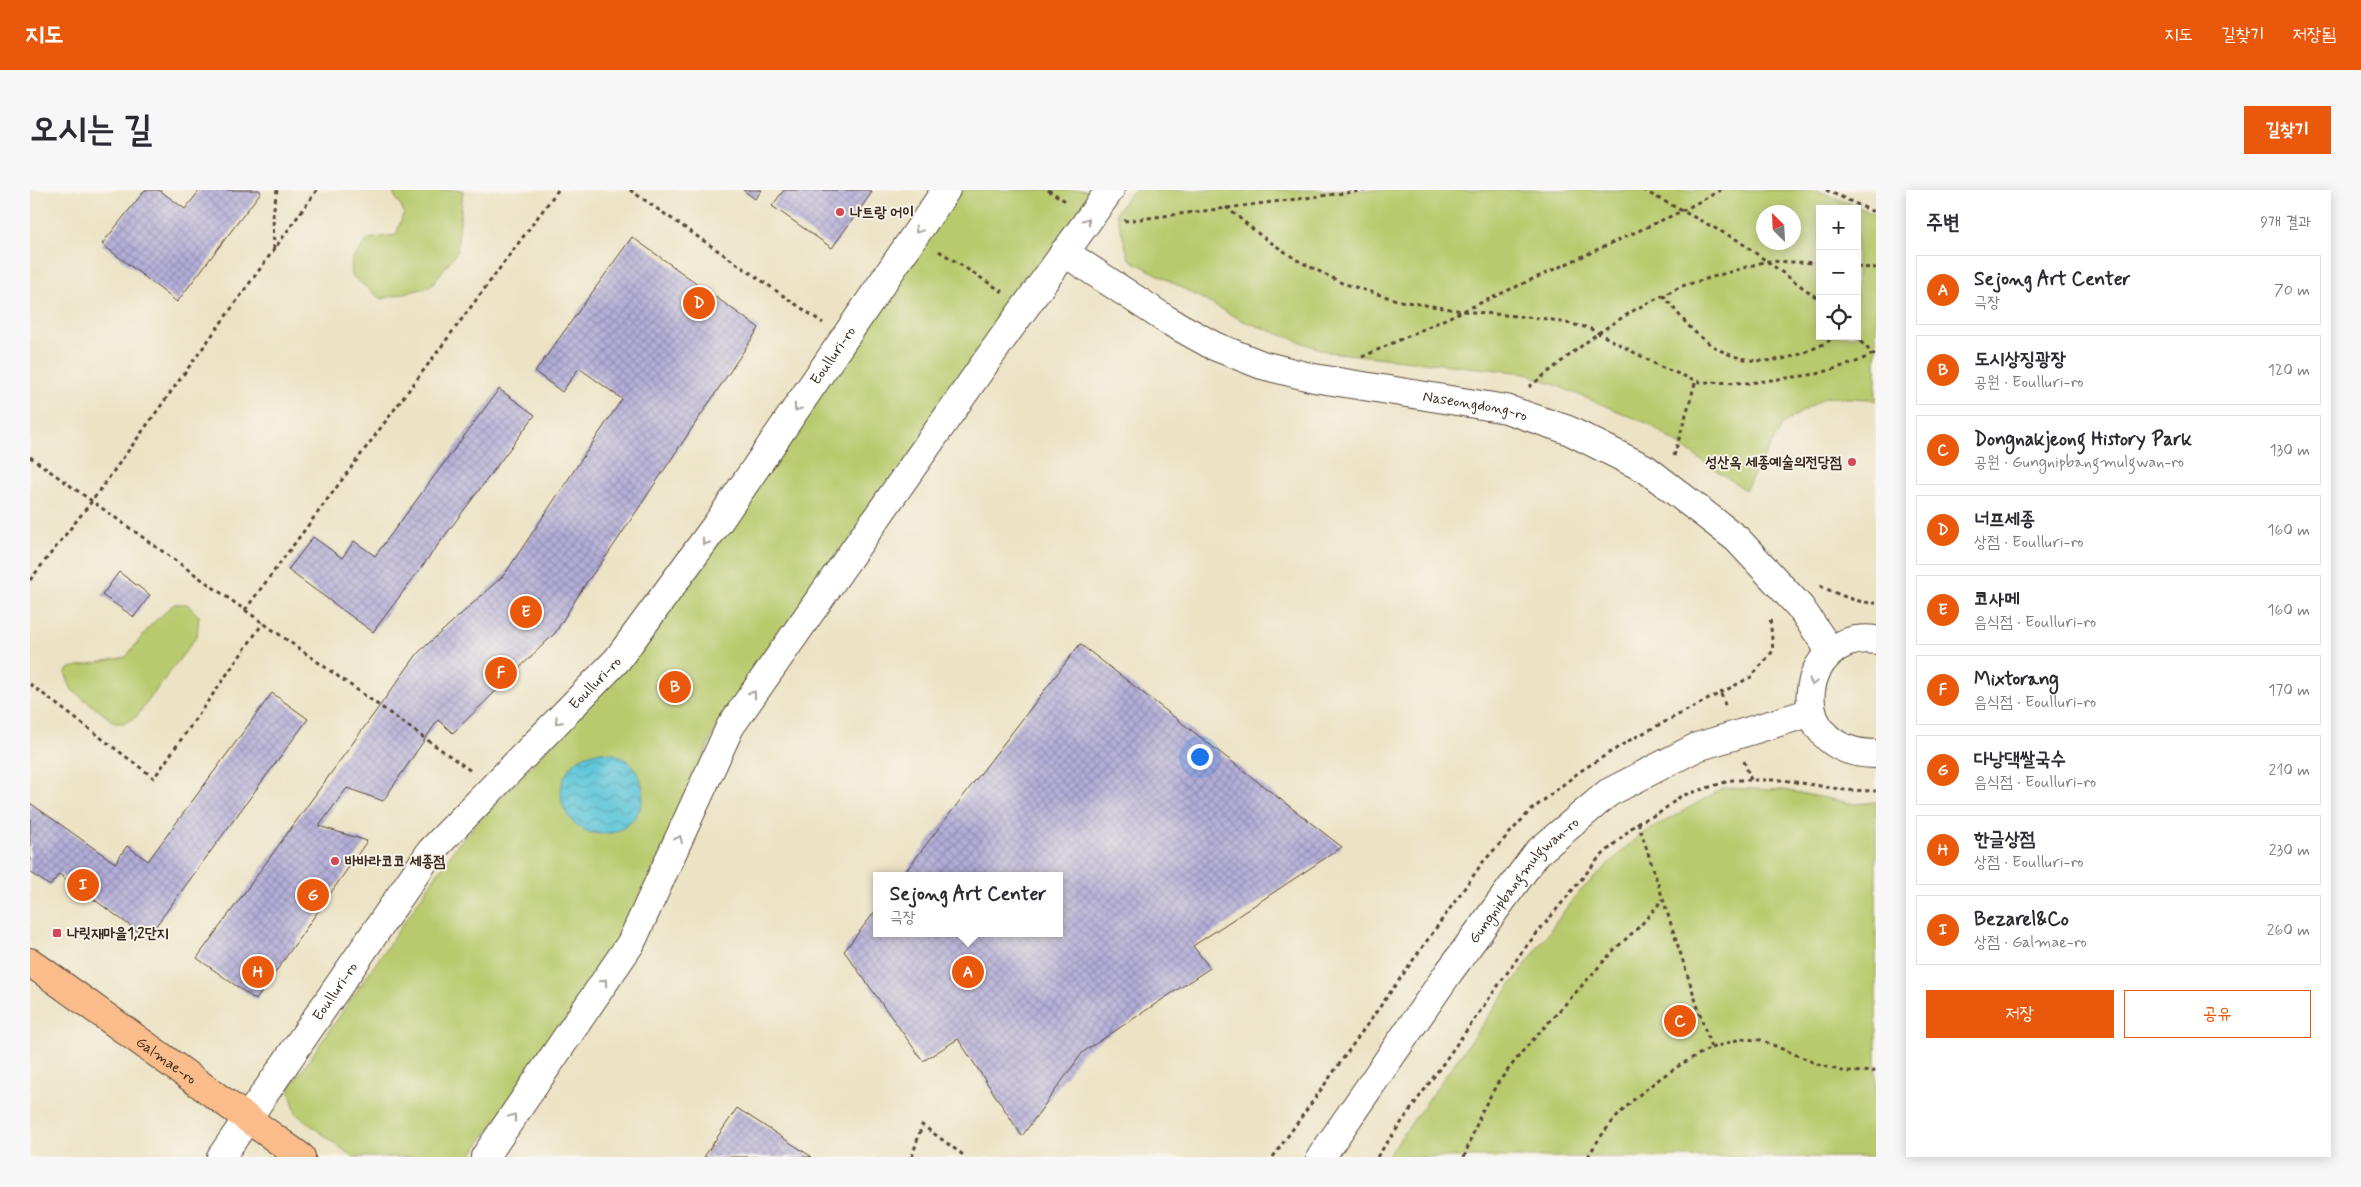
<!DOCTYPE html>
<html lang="ko">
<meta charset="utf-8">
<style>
body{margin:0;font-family:Mynerve,"Poor Story",sans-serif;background:#f7f7f7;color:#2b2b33}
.controls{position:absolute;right:15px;top:15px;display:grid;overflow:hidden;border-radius:0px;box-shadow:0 2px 12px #0003}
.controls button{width:45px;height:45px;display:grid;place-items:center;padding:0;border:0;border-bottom:1px solid #e1e1e2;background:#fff;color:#2b2b33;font:25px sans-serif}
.compass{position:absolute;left:1726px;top:15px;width:45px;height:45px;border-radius:50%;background:#fff;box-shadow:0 2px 12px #0003;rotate:336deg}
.you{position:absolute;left:1169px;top:566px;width:18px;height:18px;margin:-12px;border:4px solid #fff;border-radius:50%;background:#1a73e8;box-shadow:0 0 0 8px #1a73e833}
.badge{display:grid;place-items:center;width:32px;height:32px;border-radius:50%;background:#ea580c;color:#fff;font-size:16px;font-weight:700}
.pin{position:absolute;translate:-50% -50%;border:2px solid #fff;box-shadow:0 1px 5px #0006}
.popup{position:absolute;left:843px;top:682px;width:190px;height:65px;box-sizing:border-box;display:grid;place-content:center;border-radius:0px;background:#fff;filter:drop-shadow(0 1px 4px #0005);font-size:16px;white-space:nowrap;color:#7c7c81}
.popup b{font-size:19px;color:#2b2b33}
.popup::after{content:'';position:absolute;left:50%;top:100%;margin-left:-10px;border:10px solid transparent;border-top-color:#fff}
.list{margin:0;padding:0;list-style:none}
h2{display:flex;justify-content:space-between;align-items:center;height:65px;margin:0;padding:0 20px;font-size:21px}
h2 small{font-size:16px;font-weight:400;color:#7c7c81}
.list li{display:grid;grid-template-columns:32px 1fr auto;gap:15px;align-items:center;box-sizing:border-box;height:70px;margin:0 10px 10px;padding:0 10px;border:1px solid #e1e1e2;border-radius:0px}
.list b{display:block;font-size:19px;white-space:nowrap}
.list p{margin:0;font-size:16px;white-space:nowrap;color:#7c7c81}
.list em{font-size:16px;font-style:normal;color:#7c7c81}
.actions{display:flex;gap:10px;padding:15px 20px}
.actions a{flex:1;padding:11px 0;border:1px solid #ea580c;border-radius:0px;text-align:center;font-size:18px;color:#ea580c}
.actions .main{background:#ea580c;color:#fff}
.icon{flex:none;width:28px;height:28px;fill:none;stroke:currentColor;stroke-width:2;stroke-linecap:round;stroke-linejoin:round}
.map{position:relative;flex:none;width:1846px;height:967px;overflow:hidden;border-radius:0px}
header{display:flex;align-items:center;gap:30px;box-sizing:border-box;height:70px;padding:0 25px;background:#ea580c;color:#fff}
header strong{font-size:24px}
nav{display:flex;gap:28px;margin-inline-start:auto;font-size:18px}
.intro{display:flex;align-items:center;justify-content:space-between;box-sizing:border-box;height:120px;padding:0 30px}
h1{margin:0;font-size:35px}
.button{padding:12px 22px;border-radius:0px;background:#ea580c;color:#fff;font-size:18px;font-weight:700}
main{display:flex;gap:30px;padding:0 30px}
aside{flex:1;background:#fff;border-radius:0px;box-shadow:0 2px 12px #0003}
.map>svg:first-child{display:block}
.green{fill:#b8ca6d;stroke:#7a7a46;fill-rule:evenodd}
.water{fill:url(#water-waves);stroke:#4c787c}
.building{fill:url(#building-cross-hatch)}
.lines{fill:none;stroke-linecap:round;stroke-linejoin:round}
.minor-casing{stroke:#564637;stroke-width:30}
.major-casing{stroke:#564637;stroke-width:30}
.path{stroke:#564637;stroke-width:3;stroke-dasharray:4 4;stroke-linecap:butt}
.minor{stroke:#fff;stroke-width:28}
.major{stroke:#f9bc8a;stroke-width:28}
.oneway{stroke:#a79f9a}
.poi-dot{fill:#d1495b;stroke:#f7f3e8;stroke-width:2}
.labels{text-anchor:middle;stroke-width:4;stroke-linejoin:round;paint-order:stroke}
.poi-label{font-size:15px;font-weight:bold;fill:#3b2a1e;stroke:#f7f3e8;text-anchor:start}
.street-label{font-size:15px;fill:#3b2a1e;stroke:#f7f3e8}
</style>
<header>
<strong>지도</strong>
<nav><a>지도</a><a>길찾기</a><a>저장됨</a></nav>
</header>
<div class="intro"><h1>오시는 길</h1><a class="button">길찾기</a></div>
<main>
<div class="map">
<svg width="1846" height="967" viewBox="0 0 1846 967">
<defs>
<pattern id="water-waves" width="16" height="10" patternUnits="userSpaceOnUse" patternTransform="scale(1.25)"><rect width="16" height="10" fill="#5dc6d9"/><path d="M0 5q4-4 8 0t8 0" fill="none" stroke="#4ea1af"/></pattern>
<pattern id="building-cross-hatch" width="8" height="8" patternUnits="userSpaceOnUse" patternTransform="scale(1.25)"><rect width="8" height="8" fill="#b3aed9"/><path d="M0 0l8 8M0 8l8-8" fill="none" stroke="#938eaf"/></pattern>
</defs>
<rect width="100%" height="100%" fill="#f7f3e8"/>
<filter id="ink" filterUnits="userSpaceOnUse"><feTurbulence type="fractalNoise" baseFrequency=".02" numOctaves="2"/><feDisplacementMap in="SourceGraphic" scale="10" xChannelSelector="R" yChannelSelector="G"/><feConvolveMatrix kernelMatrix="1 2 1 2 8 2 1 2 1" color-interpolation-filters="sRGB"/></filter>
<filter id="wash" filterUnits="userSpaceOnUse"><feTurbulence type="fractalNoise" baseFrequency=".0096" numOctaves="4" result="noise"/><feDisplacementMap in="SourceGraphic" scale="20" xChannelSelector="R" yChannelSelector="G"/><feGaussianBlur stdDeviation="1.12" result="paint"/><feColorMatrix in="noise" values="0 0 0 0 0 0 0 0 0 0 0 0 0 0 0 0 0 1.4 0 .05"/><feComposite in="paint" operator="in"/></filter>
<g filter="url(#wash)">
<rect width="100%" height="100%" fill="#ece3c5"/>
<!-- green -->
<g class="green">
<path d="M361,0H433L427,62L400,97L351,109L321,85L322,69L338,49L366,45L374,22Z"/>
<path d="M924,0H1069L685,540L597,739L440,967H323L266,924L259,899L428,654L615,455Z"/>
<path d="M1104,0H1787L1846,25V211L1840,209L1796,207L1754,233L1715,300L1619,234L1496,183L1298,162L1211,130L1099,69L1086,22ZM1790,19H1827V146H1790ZM1734,22H1764V52H1734Z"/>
<path d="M144,414H157L169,426L167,446L106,527L95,533H85L42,500L35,483L39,478L96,467L121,435Z"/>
<path d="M1694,598L1754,600L1825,614L1846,612V967H1357L1545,706L1607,647Z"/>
</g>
<!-- water -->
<circle class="water" cx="572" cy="603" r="41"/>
<g id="blocks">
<!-- building -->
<g class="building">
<path d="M115,0H129L155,19L170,0H229L231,2L147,112L72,54Z"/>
<path d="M713,0H732L725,9Z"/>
<path d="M754,0H839L842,2L802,58L742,16Z"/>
<path d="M602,47L729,138L580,361L556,393L525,443L423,543L408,530L353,611L317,598L289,636L337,651L226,810L167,768L388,463L474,385L592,209L549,178L532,202L505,182Z"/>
<path d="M469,199L505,225L343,442L258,380L283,347L312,368L324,351L345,366Z"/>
<path d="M89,382L120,405L104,427L72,405Z"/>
<path d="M1050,454L1312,657L1163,756L1180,778L1053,862L992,946L928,849L893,871L814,761L847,719V743H1029V686H872Z"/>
<path d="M242,503L278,529L117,748L29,684L20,696L0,682V613L85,673L97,656L118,671Z"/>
<path d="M707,918L782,967H674Z"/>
</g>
</g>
</g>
<g filter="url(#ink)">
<use href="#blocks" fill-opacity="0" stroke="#564637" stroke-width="1"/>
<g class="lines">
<!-- minor casing -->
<g class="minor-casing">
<g id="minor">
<path id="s1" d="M1034,62L1137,130L1184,156L1232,175L1284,188L1476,219L1538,240L1616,279L1707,349L1770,417L1801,462"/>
<path d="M1846,450C1769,439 1749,563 1846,564"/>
<path id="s2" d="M191,967L401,661L587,470L687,334L916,0"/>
<path d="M455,967L601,753L700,537L972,149L1080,0"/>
<path id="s3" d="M1291,967L1419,782L1507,663L1578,603L1667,557L1782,522"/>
</g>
</g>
<!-- major casing -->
<g class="major-casing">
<g id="major">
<path id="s4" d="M0,772L271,967"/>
</g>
</g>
<!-- path -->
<g class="path">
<path d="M600,0L793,133"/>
<path d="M1018,0L1037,12"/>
<path d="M1613,0L1709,51L1790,110"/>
<path d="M1796,0L1846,23"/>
<path d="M1196,17L1230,45L1267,70L1312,93L1370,111L1433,121L1518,129L1559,138L1633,178L1670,192L1719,193L1787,184L1826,172L1843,164"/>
<path d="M1094,31L1338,0"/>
<path d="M244,59L243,24L247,0"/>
<path d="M909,61L973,102"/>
<path d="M1827,77L1846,78"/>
<path d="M1633,105C1645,119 1657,137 1672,148C1715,183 1762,174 1807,146"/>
<path d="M1825,146L1846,167"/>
<path d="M1332,167L1652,21L1691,0"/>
<path d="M1499,197L1568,143L1606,119L1652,96L1737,71L1790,73"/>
<path d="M1644,266L1666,190"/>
<path d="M0,267L441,581"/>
<path d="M0,390L62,311L287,0"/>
<path d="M1790,396C1808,404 1826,413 1846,413"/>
<path d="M215,420L528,0"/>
<path d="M0,494L124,588L233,433"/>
<path d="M1691,504L1696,518"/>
<path d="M1714,571L1721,590"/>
<path d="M1681,858L1710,849L1731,850L1790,875L1816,882L1846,881"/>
<path d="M882,967L892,935L936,967"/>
<path d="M1243,967L1453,672L1499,622L1549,582L1600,550L1721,487L1743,461L1740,426"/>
<path d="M1347,967L1494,759L1568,669L1608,632L1628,624L1651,606L1702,590H1753L1815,600L1846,601"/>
<path d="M1434,967L1452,921L1467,894L1492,862L1584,760L1610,736L1633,709"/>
<path d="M1558,967C1585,918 1631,883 1681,858L1608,632"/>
</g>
<!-- minor -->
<use href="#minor" class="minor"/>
<!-- major -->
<use href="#major" class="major"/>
</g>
<!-- one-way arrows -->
<defs><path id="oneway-chevron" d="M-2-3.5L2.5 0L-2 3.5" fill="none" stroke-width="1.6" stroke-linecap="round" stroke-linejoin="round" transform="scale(1.25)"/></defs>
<g class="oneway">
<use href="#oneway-chevron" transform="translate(1057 31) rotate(-54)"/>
<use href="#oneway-chevron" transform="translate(888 40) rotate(124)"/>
<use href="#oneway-chevron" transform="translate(767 218) rotate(124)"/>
<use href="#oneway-chevron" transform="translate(675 352) rotate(126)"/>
<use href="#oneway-chevron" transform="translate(1783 492) rotate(106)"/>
<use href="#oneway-chevron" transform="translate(723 504) rotate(-55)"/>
<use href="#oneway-chevron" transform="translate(528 531) rotate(134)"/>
<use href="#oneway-chevron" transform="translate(649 649) rotate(-65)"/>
<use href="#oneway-chevron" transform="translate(574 792) rotate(-56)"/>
<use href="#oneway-chevron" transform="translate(483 927) rotate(-56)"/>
</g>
</g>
<!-- markers -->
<g class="poi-dot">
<circle cx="810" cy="22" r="5"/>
<circle cx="1822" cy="272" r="5"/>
<circle cx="305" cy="671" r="5"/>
<rect x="22" y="738" width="10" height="10" rx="2.5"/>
</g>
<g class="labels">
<!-- poi labels -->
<g class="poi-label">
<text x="820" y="27">나트랑 어이</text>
<text x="1812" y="277" text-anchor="end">성산옥 세종예술의전당점</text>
<text x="315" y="676">바바라코코 세종점</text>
<text x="37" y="748">나릿재마을1,2단지</text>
</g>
<!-- street labels -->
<g class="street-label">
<text dy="5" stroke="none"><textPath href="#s2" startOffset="1011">Eoulluri-ro</textPath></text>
<text dy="5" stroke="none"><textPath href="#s1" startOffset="446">Naseongdong-ro</textPath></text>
<text dy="5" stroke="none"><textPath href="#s2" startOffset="606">Eoulluri-ro</textPath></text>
<text dy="5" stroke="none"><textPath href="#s3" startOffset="344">Gungnipbangmulgwan-ro</textPath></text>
<text dy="5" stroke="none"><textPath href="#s2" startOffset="201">Eoulluri-ro</textPath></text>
<text dy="5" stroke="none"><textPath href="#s4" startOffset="168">Galmae-ro</textPath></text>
</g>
</g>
</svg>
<div class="controls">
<button>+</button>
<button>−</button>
<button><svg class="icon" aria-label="locate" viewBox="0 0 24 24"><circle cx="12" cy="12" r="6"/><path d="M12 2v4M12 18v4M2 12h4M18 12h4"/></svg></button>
</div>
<svg class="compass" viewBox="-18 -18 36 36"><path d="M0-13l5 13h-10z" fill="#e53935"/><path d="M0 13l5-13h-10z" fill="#7c7c81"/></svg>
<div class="you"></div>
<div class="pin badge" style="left:938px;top:782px">A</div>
<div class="popup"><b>Sejong Art Center</b>극장</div>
<div class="pin badge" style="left:645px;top:497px">B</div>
<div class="pin badge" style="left:1650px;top:831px">C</div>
<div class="pin badge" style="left:669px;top:113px">D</div>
<div class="pin badge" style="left:496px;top:422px">E</div>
<div class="pin badge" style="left:471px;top:483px">F</div>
<div class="pin badge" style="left:283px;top:705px">G</div>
<div class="pin badge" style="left:228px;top:782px">H</div>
<div class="pin badge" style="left:53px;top:695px">I</div>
</div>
<aside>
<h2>주변<small>9개 결과</small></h2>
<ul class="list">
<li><span class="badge">A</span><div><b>Sejong Art Center</b><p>극장</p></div><em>70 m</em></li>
<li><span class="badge">B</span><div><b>도시상징광장</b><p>공원 · Eoulluri-ro</p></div><em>120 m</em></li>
<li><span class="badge">C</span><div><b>Dongnakjeong History Park</b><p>공원 · Gungnipbangmulgwan-ro</p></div><em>130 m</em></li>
<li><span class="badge">D</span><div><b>너프세종</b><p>상점 · Eoulluri-ro</p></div><em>160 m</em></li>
<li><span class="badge">E</span><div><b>코사메</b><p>음식점 · Eoulluri-ro</p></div><em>160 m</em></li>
<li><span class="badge">F</span><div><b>Mixtorang</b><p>음식점 · Eoulluri-ro</p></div><em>170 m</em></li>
<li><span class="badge">G</span><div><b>다낭댁쌀국수</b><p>음식점 · Eoulluri-ro</p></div><em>210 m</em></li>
<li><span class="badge">H</span><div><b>한글상점</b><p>상점 · Eoulluri-ro</p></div><em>230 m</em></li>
<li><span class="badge">I</span><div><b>Bezarel&amp;Co</b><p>상점 · Galmae-ro</p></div><em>260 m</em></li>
</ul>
<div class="actions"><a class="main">저장</a><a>공유</a></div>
</aside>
</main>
